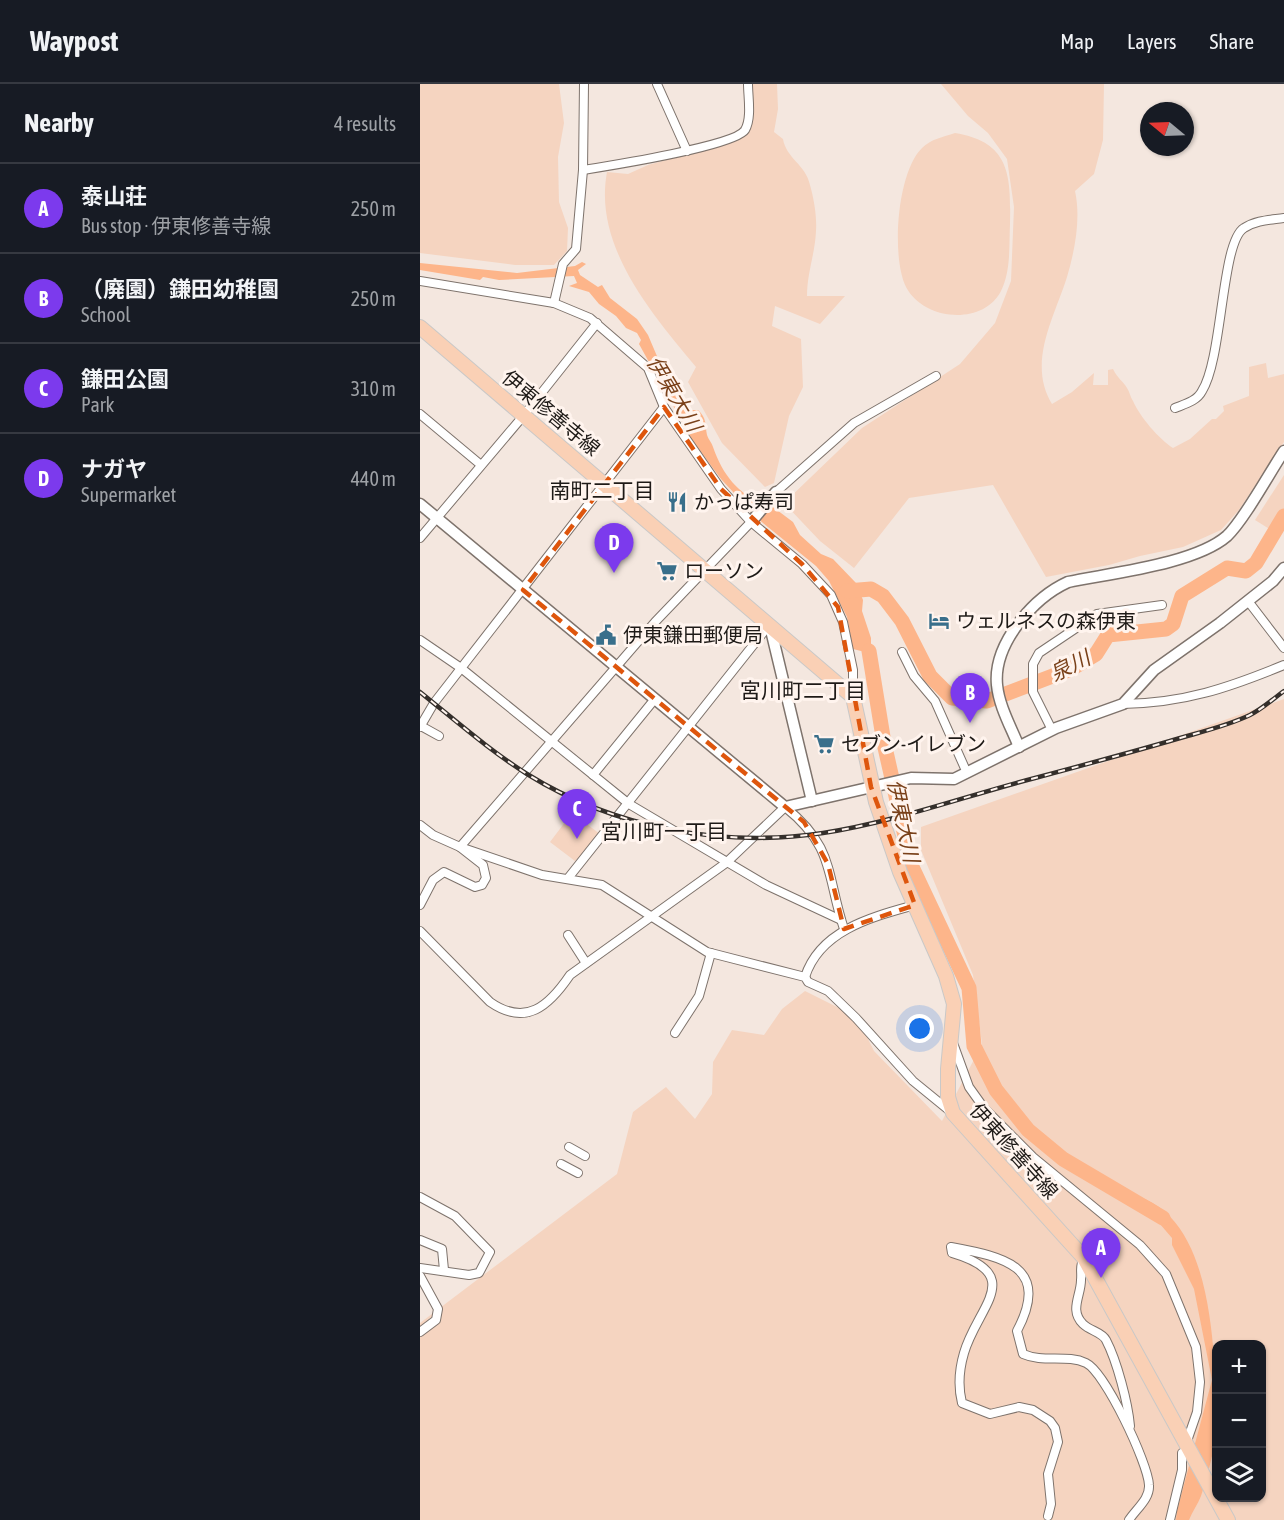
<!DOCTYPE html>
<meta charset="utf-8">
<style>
body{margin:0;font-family:"Asap Condensed","Noto Sans JP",sans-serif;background:#242831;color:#f1f3f6}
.controls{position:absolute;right:18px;bottom:18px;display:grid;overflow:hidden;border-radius:12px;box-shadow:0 2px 4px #0004}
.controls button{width:54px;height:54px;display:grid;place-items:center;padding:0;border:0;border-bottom:2px solid #363941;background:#171b24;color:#f1f3f6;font:30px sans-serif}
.compass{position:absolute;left:720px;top:18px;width:54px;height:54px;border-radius:50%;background:#171b24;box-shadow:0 2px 4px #0004;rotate:289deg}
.you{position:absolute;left:500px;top:945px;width:21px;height:21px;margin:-15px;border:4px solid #fff;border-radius:50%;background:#1a73e8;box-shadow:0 0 0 9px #1a73e833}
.badge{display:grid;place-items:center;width:39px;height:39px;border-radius:50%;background:#7c3aed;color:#fff;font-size:20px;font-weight:700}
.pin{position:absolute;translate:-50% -50px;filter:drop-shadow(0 2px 3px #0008)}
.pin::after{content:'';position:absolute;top:32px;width:21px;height:18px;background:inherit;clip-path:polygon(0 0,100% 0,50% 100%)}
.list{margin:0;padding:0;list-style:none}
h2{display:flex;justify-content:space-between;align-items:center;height:78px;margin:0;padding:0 24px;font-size:26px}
h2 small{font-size:20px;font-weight:400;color:#9ea1a6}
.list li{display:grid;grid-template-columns:39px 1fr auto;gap:18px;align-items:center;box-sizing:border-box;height:90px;padding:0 24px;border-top:2px solid #363941}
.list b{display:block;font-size:22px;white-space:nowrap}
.list p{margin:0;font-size:20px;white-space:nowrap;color:#9ea1a6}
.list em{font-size:20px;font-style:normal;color:#9ea1a6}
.icon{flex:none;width:33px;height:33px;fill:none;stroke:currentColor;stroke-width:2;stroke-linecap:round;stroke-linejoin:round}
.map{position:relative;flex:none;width:864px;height:1436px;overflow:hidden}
header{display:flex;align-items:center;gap:36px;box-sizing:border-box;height:84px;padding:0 30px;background:#171b24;border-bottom:2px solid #363941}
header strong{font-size:28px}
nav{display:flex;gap:33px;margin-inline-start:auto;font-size:21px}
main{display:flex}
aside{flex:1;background:#171b24}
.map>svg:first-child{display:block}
.green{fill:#f5d4c0;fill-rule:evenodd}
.water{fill:#fdb58a}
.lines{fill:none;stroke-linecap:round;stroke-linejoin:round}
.river{stroke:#fdb58a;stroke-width:15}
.minor-casing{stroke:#7e736c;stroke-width:10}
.tertiary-casing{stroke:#7e736c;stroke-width:13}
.primary-casing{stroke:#c9c8c7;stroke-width:16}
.minor{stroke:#fff;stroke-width:8}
.tertiary{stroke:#fff;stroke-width:10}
.primary{stroke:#fad0b5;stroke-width:14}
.rail-casing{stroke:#342f2b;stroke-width:4.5}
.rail{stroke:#fff4ee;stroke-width:2;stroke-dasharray:7;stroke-linecap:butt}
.marked{fill:none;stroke:#de560d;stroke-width:4.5;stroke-dasharray:12 8;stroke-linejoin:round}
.labels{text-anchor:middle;stroke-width:6;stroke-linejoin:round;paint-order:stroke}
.street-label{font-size:20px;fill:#1e1a17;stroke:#fff4ee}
.poi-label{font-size:20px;fill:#1e1a17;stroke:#fff4ee;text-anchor:start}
.water-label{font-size:21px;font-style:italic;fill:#7a411a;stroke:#fff4ee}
.neighbourhood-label{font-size:21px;fill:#1e1a17;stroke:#fff4ee}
</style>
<header>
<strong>Waypost</strong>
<nav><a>Map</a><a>Layers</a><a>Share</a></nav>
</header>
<main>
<aside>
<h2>Nearby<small>4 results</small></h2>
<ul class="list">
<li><span class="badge">A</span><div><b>泰山荘</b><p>Bus stop · 伊東修善寺線</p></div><em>250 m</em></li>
<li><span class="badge">B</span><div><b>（廃園）鎌田幼稚園</b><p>School</p></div><em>250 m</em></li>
<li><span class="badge">C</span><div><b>鎌田公園</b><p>Park</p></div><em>310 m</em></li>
<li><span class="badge">D</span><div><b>ナガヤ</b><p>Supermarket</p></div><em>440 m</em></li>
</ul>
</aside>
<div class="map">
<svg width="864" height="1436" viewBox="0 0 864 1436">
<rect width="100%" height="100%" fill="#f4e7df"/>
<!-- green -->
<g class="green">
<path d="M0,0H139L144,39L138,73L139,118L148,144L147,167L134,181H95L0,169Z"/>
<path d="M331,0H357L358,25L354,48L363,55C366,74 386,81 390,101C394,115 397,133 396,147C395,170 387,189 387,212H425L400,240L355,222L352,242L381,255L383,303L369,332L354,399L345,403L302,359L268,298L276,283C232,230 173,162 187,88L208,90L228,81L317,56C337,43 331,21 331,0Z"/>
<path d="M521,0H684L683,56L674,90L655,107C661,134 655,166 647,193C634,234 607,279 632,320L652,308L674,289L673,301H688V286L693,285C698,295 703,297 707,304C710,308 710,313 713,317C720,333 739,355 753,364L770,355L792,335H796L804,327L803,322L829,312V283L846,279L848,294L864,290V358L819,426L801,446L763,463L720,472L689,481L626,493L573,401L489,414L434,484L400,457L364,419L442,344L540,280L575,239L591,197L594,123L587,75L568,49L548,32Z"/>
<path d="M535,49C590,58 591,91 590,140C589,162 591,187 581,207C563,242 504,237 486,203C471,173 477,88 502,64C511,55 523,53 535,49Z"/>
<path d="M864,391V427L851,446L835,436Z"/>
<path d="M864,615V1436H0V1239L197,1090L213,1028L246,1003L275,1035L292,1010L293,978L312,946L344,951L362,925L385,907L423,926L446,951L454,967L522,1037L562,960L553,891L501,766V743ZM796,1260H842V1414H796Z"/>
<path d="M152,729L184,753L166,776L160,772L155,777L130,758Z"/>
</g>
<!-- water -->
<g class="water">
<path d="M162,178L166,180L158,186L160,191L178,203L182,201L190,214L217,235L228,251L245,291L268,326H278C287,334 285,341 287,351C288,355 292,359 293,363C304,394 318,408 347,424L353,423L373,438L380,451L401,470L413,475L436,499L443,516L442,527L451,554V595L445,568L433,565L427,533L409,497L396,482L338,435L301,395L272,356L219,260L221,256L217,249L206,244L196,232L179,220L169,208L149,202L157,199L154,192L79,196L63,193L60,196L0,186V179L97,189L155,182Z"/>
<path d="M693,1109C775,1109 789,1210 794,1273C797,1298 800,1329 796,1354C792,1373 787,1394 781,1412C778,1420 772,1428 769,1436H756L757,1427L792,1296L774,1205L752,1161V1154L721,1118Z"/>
</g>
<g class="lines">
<!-- river -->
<g class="river">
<path d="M427,507L451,505L463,512L482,537L510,592L532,614L567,617L651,585L676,570L688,551L746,545L753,540L762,512L807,484L826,487L836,479L864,432"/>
<path d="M449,567L464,659L492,783L549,904L554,962L576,1006L608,1046L643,1075L743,1134"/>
</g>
<!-- minor casing -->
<g class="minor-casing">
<g id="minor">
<path d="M237,0L267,67"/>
<path d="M163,86C188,82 315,62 325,46C332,34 328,13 328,0"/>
<path d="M0,197L134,219L170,234L228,284L244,323L301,405L331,438L382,480L411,511L423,538L433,586V613"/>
<path d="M134,219L143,180L156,165L163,86L164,0"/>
<path d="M755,324C765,320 777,317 782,307C803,274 801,158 824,144C836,136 850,136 864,134"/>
<path d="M0,330L61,381"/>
<path d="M356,408L434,339L516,292"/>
<path d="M0,454L104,331L177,239"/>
<path d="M828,517L864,564"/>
<path d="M0,556L41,584L209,720L346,801L421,836"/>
<path d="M482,568L494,592L515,617L547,689"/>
<path d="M703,620C764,619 808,604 864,581"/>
<path d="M1,642L19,652"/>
<path d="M0,643L14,619L244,323"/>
<path d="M632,646L613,608V580L619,569L677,530L742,521"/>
<path d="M173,691L234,616"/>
<path d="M0,741L13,751L40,763L122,791L182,801L287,868L385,893L388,898L408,907L436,934L493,997L531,1028"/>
<path d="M149,793L350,540"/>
<path d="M0,821L13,796L24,788L55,803L62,801L66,794L63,781L40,763L235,538L331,438"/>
<path d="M0,847L70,918C106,943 129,922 150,891L306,779L365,723C415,763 406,790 424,845"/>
<path d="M148,851L166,879"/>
<path d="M385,893C400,846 452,833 495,821"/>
<path d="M255,949L279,912L291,869"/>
<path d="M533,959L549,1003L564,1024L613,1073L720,1161L746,1190L776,1263L780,1298L777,1328L767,1357"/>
<path d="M149,1063L165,1072"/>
<path d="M141,1080L158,1089"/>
<path d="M0,1113L35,1132L70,1168L59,1189L49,1191L0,1184"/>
<path d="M0,1156L22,1165L24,1186"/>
<path d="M664,1174C659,1183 662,1186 661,1196C661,1212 649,1226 663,1240C670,1247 682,1248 686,1256C697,1277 708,1319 710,1342"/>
<path d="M0,1192L18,1225L16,1236L0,1248"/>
<path d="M628,1432L631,1420L628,1390L638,1358L635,1344L630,1337L613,1326L599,1323L570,1330L542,1319C538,1303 539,1286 544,1269C557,1223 607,1191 532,1169L531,1163C585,1173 631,1183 597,1247L603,1270C623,1279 647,1270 666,1279C685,1288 728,1379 729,1401C730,1415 716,1425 709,1436"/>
<path d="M750,1436L762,1386V1369"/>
</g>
</g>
<!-- tertiary casing -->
<g class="tertiary-casing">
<g id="tertiary">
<path d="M0,420L365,723L491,694L534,695L636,644L703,620L734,586L800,539L853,497L864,484"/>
<path d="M331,438L356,408"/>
<path d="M350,542L392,717"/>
<path d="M599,663C591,643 579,622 577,601C573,560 613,514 648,498C691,489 775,480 807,452C824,436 850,388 864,367"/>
</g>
</g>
<!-- primary casing -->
<g class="primary-casing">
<path id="primary" d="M0,243L433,613L456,718L480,788L526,892L534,920L528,985V1013L533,1029L664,1174L808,1436"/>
</g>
<!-- minor -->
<use href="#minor" class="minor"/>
<!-- tertiary -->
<use href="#tertiary" class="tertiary"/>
<!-- primary -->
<use href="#primary" class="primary"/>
<!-- rail casing -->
<g class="rail-casing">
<path id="rail" d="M0,608C35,636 69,666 107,690C194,744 302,764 403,749C475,738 545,712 615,694C660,682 705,670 750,657C776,649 805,643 830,631C842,625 853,615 864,607"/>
</g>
<!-- rail -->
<use href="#rail" class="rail"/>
</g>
<!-- marked area -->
<path class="marked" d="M244,323L301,405L382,480L418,523L451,703L495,821L424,845L408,780L384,738L103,506Z"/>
<!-- icons -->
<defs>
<g id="restaurant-bare" transform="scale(1.62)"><path d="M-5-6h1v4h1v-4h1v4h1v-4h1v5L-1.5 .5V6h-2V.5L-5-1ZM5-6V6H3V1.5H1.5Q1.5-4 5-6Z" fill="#396f8b" stroke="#fff4ee" stroke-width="2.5" paint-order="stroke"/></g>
<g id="supermarket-bare" transform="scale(1.62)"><path d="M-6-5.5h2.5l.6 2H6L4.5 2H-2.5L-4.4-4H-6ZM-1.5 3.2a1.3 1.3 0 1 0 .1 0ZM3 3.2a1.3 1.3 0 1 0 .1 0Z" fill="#396f8b" stroke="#fff4ee" stroke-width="2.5" paint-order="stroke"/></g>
<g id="hotel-bare" transform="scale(1.62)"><path d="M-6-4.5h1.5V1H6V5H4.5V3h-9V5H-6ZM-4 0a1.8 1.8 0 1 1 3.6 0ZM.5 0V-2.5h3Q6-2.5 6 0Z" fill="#396f8b" stroke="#fff4ee" stroke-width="2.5" paint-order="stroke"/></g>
<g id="civic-bare" transform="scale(1.62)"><path d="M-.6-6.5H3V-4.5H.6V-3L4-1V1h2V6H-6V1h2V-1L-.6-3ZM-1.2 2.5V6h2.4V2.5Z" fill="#396f8b" stroke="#fff4ee" stroke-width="2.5" paint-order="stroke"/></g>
</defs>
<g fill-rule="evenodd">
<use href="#restaurant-bare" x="257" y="418"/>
<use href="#supermarket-bare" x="247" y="487"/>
<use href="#hotel-bare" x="519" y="537"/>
<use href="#civic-bare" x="186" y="551"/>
<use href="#supermarket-bare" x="404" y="660"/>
</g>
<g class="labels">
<!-- street labels -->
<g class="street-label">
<text transform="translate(131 329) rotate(40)" y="7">伊東修善寺線</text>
<text transform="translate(594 1067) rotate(48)" y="7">伊東修善寺線</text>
</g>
<!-- poi labels -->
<g class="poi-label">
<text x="274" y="425">かっぱ寿司</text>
<text x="264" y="494">ローソン</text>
<text x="536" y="544">ウェルネスの森伊東</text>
<text x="203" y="558">伊東鎌田郵便局</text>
<text x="421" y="667">セブン-イレブン</text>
</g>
<!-- water labels -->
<g class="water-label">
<text transform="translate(254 310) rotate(59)" y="7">伊東大川</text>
<text transform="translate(650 582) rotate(-27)" y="7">泉川</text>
<text transform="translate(483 737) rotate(78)" y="7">伊東大川</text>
</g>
<!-- neighbourhood labels -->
<g class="neighbourhood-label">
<text x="182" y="414">南町二丁目</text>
<text x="383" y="614">宮川町二丁目</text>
<text x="244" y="755">宮川町一丁目</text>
</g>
</g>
</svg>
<div class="controls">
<button>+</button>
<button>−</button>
<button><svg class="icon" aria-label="layers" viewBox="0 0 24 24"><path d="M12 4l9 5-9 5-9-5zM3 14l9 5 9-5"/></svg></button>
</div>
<svg class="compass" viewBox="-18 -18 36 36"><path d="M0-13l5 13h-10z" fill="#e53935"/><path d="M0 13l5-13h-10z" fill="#9ea1a6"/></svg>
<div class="you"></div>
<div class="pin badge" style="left:681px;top:1194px">A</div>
<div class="pin badge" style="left:550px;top:639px">B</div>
<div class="pin badge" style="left:157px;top:755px">C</div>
<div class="pin badge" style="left:194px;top:489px">D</div>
</div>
</main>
